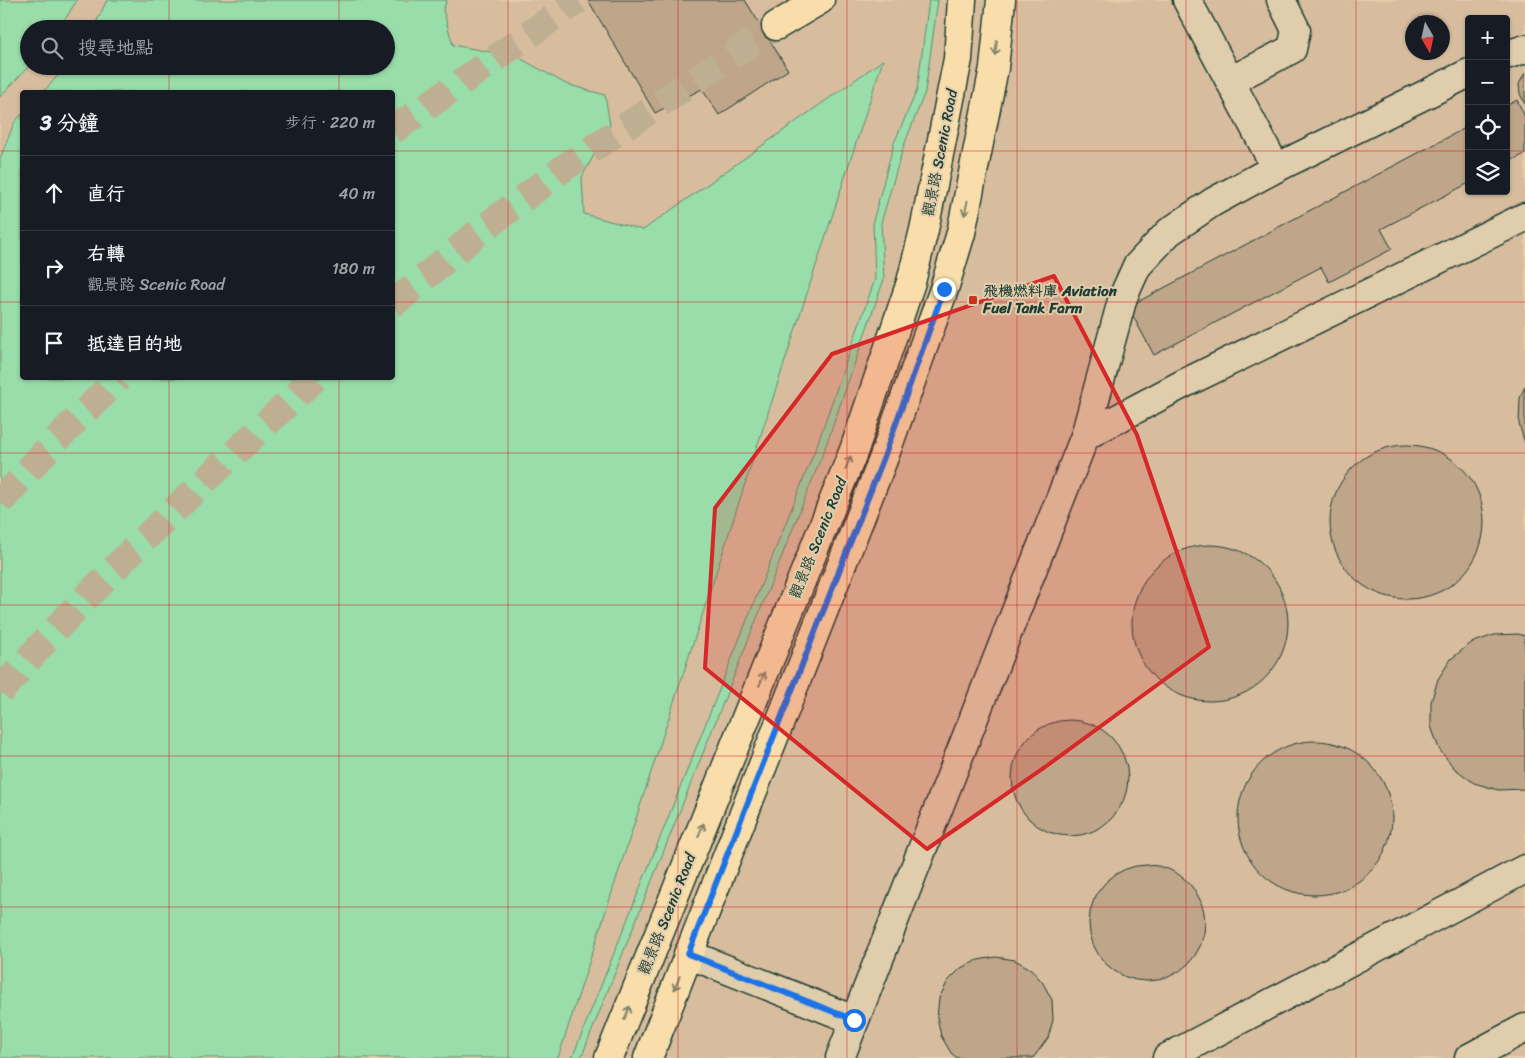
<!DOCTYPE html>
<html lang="zh-TW">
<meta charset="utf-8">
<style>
body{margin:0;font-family:Sriracha,"LXGW WenKai TC",sans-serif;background:#20242c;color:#f1f3f6}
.controls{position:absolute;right:15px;top:15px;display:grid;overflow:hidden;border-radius:5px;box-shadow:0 1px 4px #0004}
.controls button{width:45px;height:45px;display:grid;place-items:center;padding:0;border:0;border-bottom:1px solid #363941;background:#171b24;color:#f1f3f6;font:25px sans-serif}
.compass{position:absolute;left:1405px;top:15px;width:45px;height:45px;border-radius:50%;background:#171b24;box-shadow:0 1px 4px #0004;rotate:171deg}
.stop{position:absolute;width:15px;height:15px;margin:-11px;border:4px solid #1a73e8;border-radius:50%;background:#fff}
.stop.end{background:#1a73e8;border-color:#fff;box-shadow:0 1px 5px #0008}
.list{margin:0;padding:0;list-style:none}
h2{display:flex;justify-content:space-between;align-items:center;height:65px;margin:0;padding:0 20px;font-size:21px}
h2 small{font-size:16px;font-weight:400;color:#9ea1a6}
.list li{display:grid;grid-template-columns:32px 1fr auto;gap:15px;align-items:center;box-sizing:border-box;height:75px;padding:0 20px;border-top:1px solid #363941}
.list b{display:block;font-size:19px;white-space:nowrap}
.list p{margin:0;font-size:16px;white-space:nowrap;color:#9ea1a6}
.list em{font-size:16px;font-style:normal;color:#9ea1a6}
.icon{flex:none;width:28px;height:28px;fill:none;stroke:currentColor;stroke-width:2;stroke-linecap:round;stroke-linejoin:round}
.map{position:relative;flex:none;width:1525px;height:1058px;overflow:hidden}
.search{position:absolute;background:#171b24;box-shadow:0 1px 4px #0004;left:20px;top:20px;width:375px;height:55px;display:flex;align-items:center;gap:12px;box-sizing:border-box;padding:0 18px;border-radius:28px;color:#9ea1a6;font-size:19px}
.panel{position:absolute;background:#171b24;box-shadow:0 1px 4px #0004;left:20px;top:90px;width:375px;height:290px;border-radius:5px}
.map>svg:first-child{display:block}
.built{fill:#d7bd9e;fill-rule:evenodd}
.green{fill:#98ddaa;stroke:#5c8d6f}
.building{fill:#bfa589;stroke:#1f3d34}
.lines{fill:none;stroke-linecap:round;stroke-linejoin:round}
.highway-tunnel{stroke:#bfaf92;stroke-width:28;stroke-dasharray:28 14;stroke-linecap:butt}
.minor-casing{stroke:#1f3d34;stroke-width:31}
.major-casing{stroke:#1f3d34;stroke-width:31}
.highway-casing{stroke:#1f3d34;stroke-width:31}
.minor{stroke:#e0cdab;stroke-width:28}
.major{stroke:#f9deab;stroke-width:28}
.highway{stroke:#f9deab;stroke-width:28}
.oneway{stroke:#81856a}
.route{stroke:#1a73e8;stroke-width:6}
.marked{fill:#d62828;fill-opacity:0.2;stroke:#d62828;stroke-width:4;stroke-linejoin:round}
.grid{fill:none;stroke:#d62828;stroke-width:1;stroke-opacity:0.55}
.poi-dot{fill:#c8321e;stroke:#e0cdab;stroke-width:2}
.labels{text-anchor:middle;stroke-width:4;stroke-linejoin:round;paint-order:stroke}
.street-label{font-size:15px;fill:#1f3d34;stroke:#e0cdab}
.poi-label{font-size:15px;font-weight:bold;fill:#1f3d34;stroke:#e0cdab;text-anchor:start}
</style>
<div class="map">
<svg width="1525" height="1058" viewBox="0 0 1525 1058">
<rect width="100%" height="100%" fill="#e7ccaa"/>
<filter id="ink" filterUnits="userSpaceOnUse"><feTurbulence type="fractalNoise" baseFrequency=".02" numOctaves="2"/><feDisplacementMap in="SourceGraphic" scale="10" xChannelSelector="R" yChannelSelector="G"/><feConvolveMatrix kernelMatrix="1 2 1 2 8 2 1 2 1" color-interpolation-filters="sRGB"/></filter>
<g filter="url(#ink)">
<!-- built -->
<path class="built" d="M0,0H1525V1058H0ZM1469,19H1506V191H1469ZM1412,22H1442V52H1412ZM29,29H386V66H29ZM22,92H392V378H22Z"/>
<!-- green -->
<g class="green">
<path d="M0,0H77L59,29H29V66L0,97Z"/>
<path d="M107,0H447L443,10L453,45L518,57L566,84L605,95L610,125L582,177L584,214L643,230L883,60L558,1058H0V159L14,123L22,114V378H392V92H43L67,66H386V29H93Z"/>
<path d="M929,0H938L925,92L903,148L881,223L884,279L825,448L581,1058H572L817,445L875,279L873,221L894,143L917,90Z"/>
</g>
<!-- building -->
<g class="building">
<path d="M588,0H745L788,70L719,115L702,89L655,113Z"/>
<path d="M1525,73V104L1520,94L1519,84Z"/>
<path d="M1517,100L1525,117V154L1506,163V106Z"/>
<path d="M1469,126V183L1381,229L1392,249L1329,282L1321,267L1154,355L1128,307Z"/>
<path d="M1525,386V443L1519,424L1520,398Z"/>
<circle cx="1407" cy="522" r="77"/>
<circle cx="1210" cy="623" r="78"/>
<path d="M1518,634L1525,636V789L1498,790L1474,783L1454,768L1439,749L1431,726V702L1438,679L1451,659L1471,643L1494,635Z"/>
<circle cx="1070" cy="778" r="58"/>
<circle cx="1315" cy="818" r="77"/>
<circle cx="1147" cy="923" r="58"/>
<path d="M996,957L1015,960L1031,969L1043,983L1052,1000L1053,1020L1048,1038L1033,1058H957L951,1053L941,1036L937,1017L939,998L948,981L961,968L978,960Z"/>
</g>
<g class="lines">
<!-- highway-tunnel -->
<g class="highway-tunnel">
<path d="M392,131L578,0"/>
<path d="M392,305L475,235L565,167L776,26"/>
<path d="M0,502L55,441L119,378"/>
<path d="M0,692C96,579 207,479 315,378"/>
</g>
<!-- minor casing -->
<g class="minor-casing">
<g id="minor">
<path d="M1187,0L1276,168"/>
<path d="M1506,55L1525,49"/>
<path d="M1230,81L1292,49L1296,30L1281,0"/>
<path d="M1085,436L1183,384L1525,217"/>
<path d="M688,954L854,1020"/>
<path d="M840,1058L1085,436L1123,297L1137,266L1169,232L1213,202L1276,168L1469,73"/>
<path d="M1167,1058L1525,869"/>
<path d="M1469,1058L1525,1028"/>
</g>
</g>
<!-- major casing -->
<g class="major-casing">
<g id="major">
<path d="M609,1058L854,450L911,282L924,230L958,59L962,0"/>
<path d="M648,1058L884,457L944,289L961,233L994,68L1001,0"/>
</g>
</g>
<!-- highway casing -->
<g class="highway-casing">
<path id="highway" d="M776,26L820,0"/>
</g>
<!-- minor -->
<use href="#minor" class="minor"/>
<!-- major -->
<use href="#major" class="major"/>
<!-- highway -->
<use href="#highway" class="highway"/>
</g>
<!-- one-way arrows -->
<defs><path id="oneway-shaft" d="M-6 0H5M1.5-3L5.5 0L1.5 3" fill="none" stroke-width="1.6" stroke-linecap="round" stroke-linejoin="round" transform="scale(1.25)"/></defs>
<g class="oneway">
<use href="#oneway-shaft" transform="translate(996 48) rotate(97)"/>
<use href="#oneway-shaft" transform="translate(966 208) rotate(102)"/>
<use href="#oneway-shaft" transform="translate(848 463) rotate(-68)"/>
<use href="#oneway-shaft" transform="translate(762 679) rotate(-68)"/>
<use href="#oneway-shaft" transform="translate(701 830) rotate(-68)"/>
<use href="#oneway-shaft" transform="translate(677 983) rotate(111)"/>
<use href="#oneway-shaft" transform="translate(627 1013) rotate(-68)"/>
</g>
</g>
<g class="lines" filter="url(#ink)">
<!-- route -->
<path class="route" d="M854,1020L688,954L884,457L944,289"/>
</g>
<!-- marked area -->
<path class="marked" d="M1054,276L1137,435L1209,647L1045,767L927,849L705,668L715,508L832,354Z"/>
<!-- grid -->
<path class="grid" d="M169,0V29M339,0V29M508,0V1058M678,0V1058M847,0V1058M1017,0V1058M1186,0V1058M1356,0V1058M169,66V92M339,66V92M0,151H22M392,151H1469M1506,151H1525M0,302H22M392,302H1525M169,378V1058M339,378V1058M0,453H1525M0,605H1525M0,756H1525M0,907H1525"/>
<!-- markers -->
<rect class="poi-dot" x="968" y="295" width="10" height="10" rx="2.5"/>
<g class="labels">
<!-- street labels -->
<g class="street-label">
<text transform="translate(940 153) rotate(-79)" y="5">觀景路 Scenic Road</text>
<text transform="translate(818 538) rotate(-68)" y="5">觀景路 Scenic Road</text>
<text transform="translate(667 914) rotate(-68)" y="5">觀景路 Scenic Road</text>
</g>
<!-- poi labels -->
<g class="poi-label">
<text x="983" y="296">飛機燃料庫 Aviation<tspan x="983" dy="17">Fuel Tank Farm</tspan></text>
</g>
</g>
</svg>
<div class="controls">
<button>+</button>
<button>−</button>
<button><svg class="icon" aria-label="locate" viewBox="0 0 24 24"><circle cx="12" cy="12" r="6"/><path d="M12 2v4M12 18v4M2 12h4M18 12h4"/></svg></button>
<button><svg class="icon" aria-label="layers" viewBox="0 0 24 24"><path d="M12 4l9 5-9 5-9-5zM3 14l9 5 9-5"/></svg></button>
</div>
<svg class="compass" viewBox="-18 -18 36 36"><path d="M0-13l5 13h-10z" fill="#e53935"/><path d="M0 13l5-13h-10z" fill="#9ea1a6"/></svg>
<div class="stop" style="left:854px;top:1020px"></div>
<div class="stop end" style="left:944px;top:289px"></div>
<div class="search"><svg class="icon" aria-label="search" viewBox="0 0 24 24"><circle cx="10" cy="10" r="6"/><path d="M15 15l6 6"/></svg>搜尋地點</div>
<section class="panel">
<h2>3 分鐘<small>步行 · 220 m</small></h2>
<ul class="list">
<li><svg class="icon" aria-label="ahead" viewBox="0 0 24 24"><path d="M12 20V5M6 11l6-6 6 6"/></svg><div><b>直行</b></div><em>40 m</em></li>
<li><svg class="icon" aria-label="right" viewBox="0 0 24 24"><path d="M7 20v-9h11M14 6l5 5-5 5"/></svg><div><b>右轉</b><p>觀景路 Scenic Road</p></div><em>180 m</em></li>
<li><svg class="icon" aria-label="arrive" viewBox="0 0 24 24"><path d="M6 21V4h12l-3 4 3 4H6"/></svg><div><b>抵達目的地</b></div></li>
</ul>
</section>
</div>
